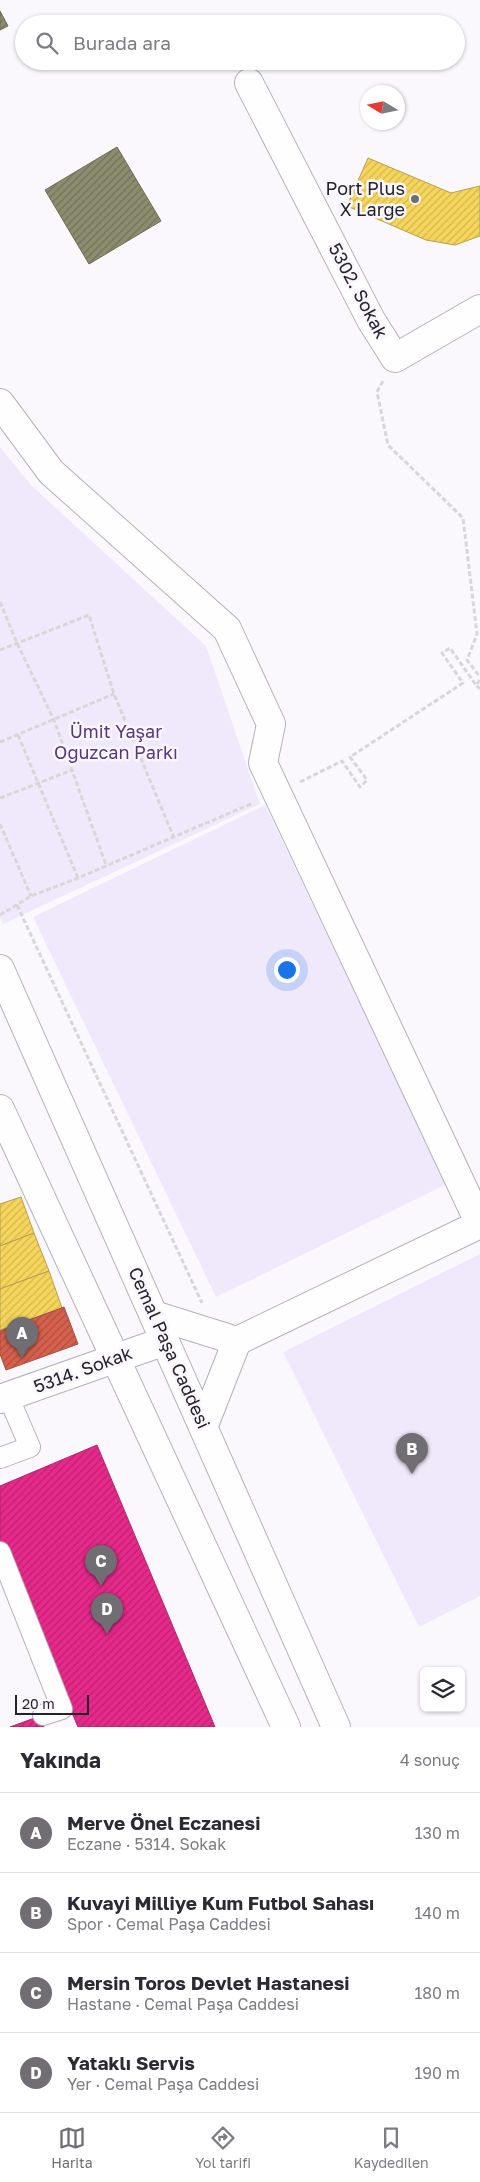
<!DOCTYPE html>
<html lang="tr">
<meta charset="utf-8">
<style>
body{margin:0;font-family:"Golos Text",sans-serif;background:#f7f7f7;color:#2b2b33}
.controls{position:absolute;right:15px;bottom:15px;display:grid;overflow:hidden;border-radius:8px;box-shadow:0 1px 4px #0004}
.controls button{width:45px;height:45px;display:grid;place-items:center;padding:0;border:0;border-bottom:1px solid #e1e1e2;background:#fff;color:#2b2b33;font:25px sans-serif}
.compass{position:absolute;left:360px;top:85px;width:45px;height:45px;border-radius:50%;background:#fff;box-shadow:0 1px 4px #0004;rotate:280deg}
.scale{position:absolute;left:15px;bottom:12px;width:74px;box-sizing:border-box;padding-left:5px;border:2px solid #252328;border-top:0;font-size:14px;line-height:18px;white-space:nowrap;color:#252328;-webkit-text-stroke:4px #f9f6fe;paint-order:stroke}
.you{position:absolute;left:286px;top:969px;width:18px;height:18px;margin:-12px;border:4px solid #fff;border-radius:50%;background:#1a73e8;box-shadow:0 0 0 8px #1a73e833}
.badge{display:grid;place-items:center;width:32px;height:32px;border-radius:50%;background:#706e72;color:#fff;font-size:16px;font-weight:700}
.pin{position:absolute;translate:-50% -41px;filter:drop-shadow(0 1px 2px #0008)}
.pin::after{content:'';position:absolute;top:26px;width:18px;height:15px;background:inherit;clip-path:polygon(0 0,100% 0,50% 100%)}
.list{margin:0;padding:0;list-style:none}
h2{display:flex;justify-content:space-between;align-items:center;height:65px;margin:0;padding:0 20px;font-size:21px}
h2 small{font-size:16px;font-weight:400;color:#7c7c81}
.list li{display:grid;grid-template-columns:32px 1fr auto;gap:15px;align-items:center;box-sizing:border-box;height:80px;padding:0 20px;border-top:1px solid #e1e1e2}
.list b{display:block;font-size:19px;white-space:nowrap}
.list p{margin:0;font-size:16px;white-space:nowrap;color:#7c7c81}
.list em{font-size:16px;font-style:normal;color:#7c7c81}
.icon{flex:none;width:28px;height:28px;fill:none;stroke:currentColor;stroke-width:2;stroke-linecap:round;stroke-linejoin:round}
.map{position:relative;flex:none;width:480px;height:1727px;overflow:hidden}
.search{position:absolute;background:#fff;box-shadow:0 1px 4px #0004;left:15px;right:15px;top:15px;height:55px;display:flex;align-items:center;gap:12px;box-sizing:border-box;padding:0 18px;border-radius:28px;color:#7c7c81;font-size:19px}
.sheet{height:385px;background:#fff}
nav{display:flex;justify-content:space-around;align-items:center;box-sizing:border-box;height:70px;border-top:1px solid #e1e1e2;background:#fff;font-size:14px;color:#7c7c81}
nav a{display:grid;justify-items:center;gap:2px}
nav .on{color:#706e72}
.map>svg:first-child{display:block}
.green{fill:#f0e9fb}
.homes{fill:url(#homes-hatch);stroke:#b7a04c}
.shops{fill:url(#shops-hatch);stroke:#a14e42}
.health{fill:url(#health-hatch);stroke:#ad276d}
.industry{fill:url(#industry-hatch);stroke:#6d6c59}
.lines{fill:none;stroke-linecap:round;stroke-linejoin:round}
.pedestrian-casing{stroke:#b4b2b6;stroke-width:22}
.minor-casing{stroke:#b4b2b6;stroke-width:30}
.secondary-casing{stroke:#b4b2b6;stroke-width:30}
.path{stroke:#d7d7d9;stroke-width:3;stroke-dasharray:5 2.5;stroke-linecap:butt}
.pedestrian{stroke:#fefeff;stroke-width:20}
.minor{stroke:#fefeff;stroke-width:28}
.secondary{stroke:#fefeff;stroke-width:28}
.poi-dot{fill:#706e72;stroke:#f9f6fe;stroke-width:2}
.labels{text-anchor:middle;stroke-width:5;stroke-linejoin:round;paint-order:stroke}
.poi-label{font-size:18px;fill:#252328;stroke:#f9f6fe;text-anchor:end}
.street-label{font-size:18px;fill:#252328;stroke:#f9f6fe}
.park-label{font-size:18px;fill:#56397b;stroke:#f9f6fe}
</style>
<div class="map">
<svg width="480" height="1727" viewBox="0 0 480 1727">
<defs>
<pattern id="homes-hatch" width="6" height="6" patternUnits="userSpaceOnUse" patternTransform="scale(1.25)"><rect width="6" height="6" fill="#f6d55c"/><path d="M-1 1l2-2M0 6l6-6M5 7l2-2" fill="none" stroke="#d3b750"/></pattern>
<pattern id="shops-hatch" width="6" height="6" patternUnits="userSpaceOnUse" patternTransform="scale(1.25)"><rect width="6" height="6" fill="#d6604d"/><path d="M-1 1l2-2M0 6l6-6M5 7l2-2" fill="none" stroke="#ad4f40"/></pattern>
<pattern id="health-hatch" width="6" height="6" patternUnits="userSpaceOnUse" patternTransform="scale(1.25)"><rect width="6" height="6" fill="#e7298a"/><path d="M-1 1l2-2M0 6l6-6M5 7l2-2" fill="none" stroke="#bb2371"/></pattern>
<pattern id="industry-hatch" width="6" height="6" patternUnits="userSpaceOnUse" patternTransform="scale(1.25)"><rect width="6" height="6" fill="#8c8c6e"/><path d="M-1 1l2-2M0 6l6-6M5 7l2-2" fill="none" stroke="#72725a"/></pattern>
</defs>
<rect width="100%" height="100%" fill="#faf8fc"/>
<!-- green -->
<g class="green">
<path d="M0,447L31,485L206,646L260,804L3,924L0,917Z"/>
<path d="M265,805L447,1184L216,1297L33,917Z"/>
<path d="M480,1254V1596L419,1627L283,1352Z"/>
</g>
<!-- homes -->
<g class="homes">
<path d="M368,158L451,193L480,186V236L455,245L426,240L347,206Z"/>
<path d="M21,1197L34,1233L0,1246V1204Z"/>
<path d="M34,1233L49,1271L0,1289V1246Z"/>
<path d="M49,1271L62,1308L0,1330V1289Z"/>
</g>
<!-- shops -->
<path class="shops" d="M64,1307L78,1344L6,1370L0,1354V1331Z"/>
<!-- health -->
<g class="health">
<path d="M97,1445L215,1727H78L0,1541V1486Z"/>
<path d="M40,1716L44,1727H10Z"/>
</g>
<!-- industry -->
<g class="industry">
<path d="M0,11L8,26L0,30Z"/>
<path d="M117,147L161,221L89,264L45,190Z"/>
</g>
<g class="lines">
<!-- pedestrian casing -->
<g class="pedestrian-casing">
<g id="pedestrian">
<path d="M0,1458L30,1447L8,1396"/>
<path d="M0,1552L62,1709L43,1715"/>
</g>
</g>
<!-- minor casing -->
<g class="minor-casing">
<g id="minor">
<path d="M249,83L371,320L395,358L480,309"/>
<path d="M0,403L51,472L227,629L271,724L263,763L480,1224"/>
<path d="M154,1315L237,1341"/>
<path d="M0,1399L165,1341"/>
<path d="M204,1425L237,1341L480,1224"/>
</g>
</g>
<!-- secondary casing -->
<g class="secondary-casing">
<g id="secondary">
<path d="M0,969L336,1727"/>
<path d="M0,1109L286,1727"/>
</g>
</g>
<!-- path -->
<g class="path">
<path d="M383,381L377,392L388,445L463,518L477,634L467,660L480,677"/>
<path d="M0,602L17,643L54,720L106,865"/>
<path d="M0,650L89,615L114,694L174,838"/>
<path d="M480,680L476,685L480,689"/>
<path d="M18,735L78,878"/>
<path d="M0,742L114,694"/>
<path d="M300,782L342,761L360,787L367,780L350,757L463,683L442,653L450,648L476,685"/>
<path d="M0,798L72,770"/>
<path d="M0,824L31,896"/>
<path d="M17,905L202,1303"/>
<path d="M0,915L31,896L78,878L253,803"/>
</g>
<!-- pedestrian -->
<use href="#pedestrian" class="pedestrian"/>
<!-- minor -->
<use href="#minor" class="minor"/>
<!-- secondary -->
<use href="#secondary" class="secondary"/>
</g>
<!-- markers -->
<circle class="poi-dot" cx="415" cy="199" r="5"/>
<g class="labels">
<!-- poi labels -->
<g class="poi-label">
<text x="405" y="195">Port Plus<tspan x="405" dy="21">X Large</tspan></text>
</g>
<!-- street labels -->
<g class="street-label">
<text transform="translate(358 291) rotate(62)" y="6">5302. Sokak</text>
<text transform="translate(169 1348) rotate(66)" y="6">Cemal Paşa Caddesi</text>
<text transform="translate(83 1370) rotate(-20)" y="6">5314. Sokak</text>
</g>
<!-- park labels -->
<g class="park-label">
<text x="116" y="738">Ümit Yaşar<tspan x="116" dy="21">Oğuzcan Parkı</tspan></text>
</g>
</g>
</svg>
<div class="controls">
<button><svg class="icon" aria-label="layers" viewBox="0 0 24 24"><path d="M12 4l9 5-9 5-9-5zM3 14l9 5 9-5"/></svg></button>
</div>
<svg class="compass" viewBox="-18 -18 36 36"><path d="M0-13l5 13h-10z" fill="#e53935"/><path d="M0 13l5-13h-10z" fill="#7c7c81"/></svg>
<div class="scale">20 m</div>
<div class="you"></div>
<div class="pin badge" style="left:22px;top:1358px">A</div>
<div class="pin badge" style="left:412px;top:1474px">B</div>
<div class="pin badge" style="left:101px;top:1586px">C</div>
<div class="pin badge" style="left:107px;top:1634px">D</div>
<div class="search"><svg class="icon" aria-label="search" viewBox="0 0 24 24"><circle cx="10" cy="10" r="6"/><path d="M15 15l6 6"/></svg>Burada ara</div>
</div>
<section class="sheet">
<h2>Yakında<small>4 sonuç</small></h2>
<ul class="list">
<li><span class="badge">A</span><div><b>Merve Önel Eczanesi</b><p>Eczane · 5314. Sokak</p></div><em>130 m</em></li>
<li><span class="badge">B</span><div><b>Kuvayi Milliye Kum Futbol Sahası</b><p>Spor · Cemal Paşa Caddesi</p></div><em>140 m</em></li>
<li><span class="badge">C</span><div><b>Mersin Toros Devlet Hastanesi</b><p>Hastane · Cemal Paşa Caddesi</p></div><em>180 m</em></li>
<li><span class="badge">D</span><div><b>Yataklı Servis</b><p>Yer · Cemal Paşa Caddesi</p></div><em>190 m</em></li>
</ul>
</section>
<nav>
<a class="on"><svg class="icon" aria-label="map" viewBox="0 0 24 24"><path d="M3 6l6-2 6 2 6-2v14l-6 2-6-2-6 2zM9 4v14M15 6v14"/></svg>Harita</a>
<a><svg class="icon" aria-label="directions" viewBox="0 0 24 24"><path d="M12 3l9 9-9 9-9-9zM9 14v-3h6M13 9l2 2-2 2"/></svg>Yol tarifi</a>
<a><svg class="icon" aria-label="saved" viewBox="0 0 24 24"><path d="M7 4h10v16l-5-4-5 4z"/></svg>Kaydedilen</a>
</nav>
